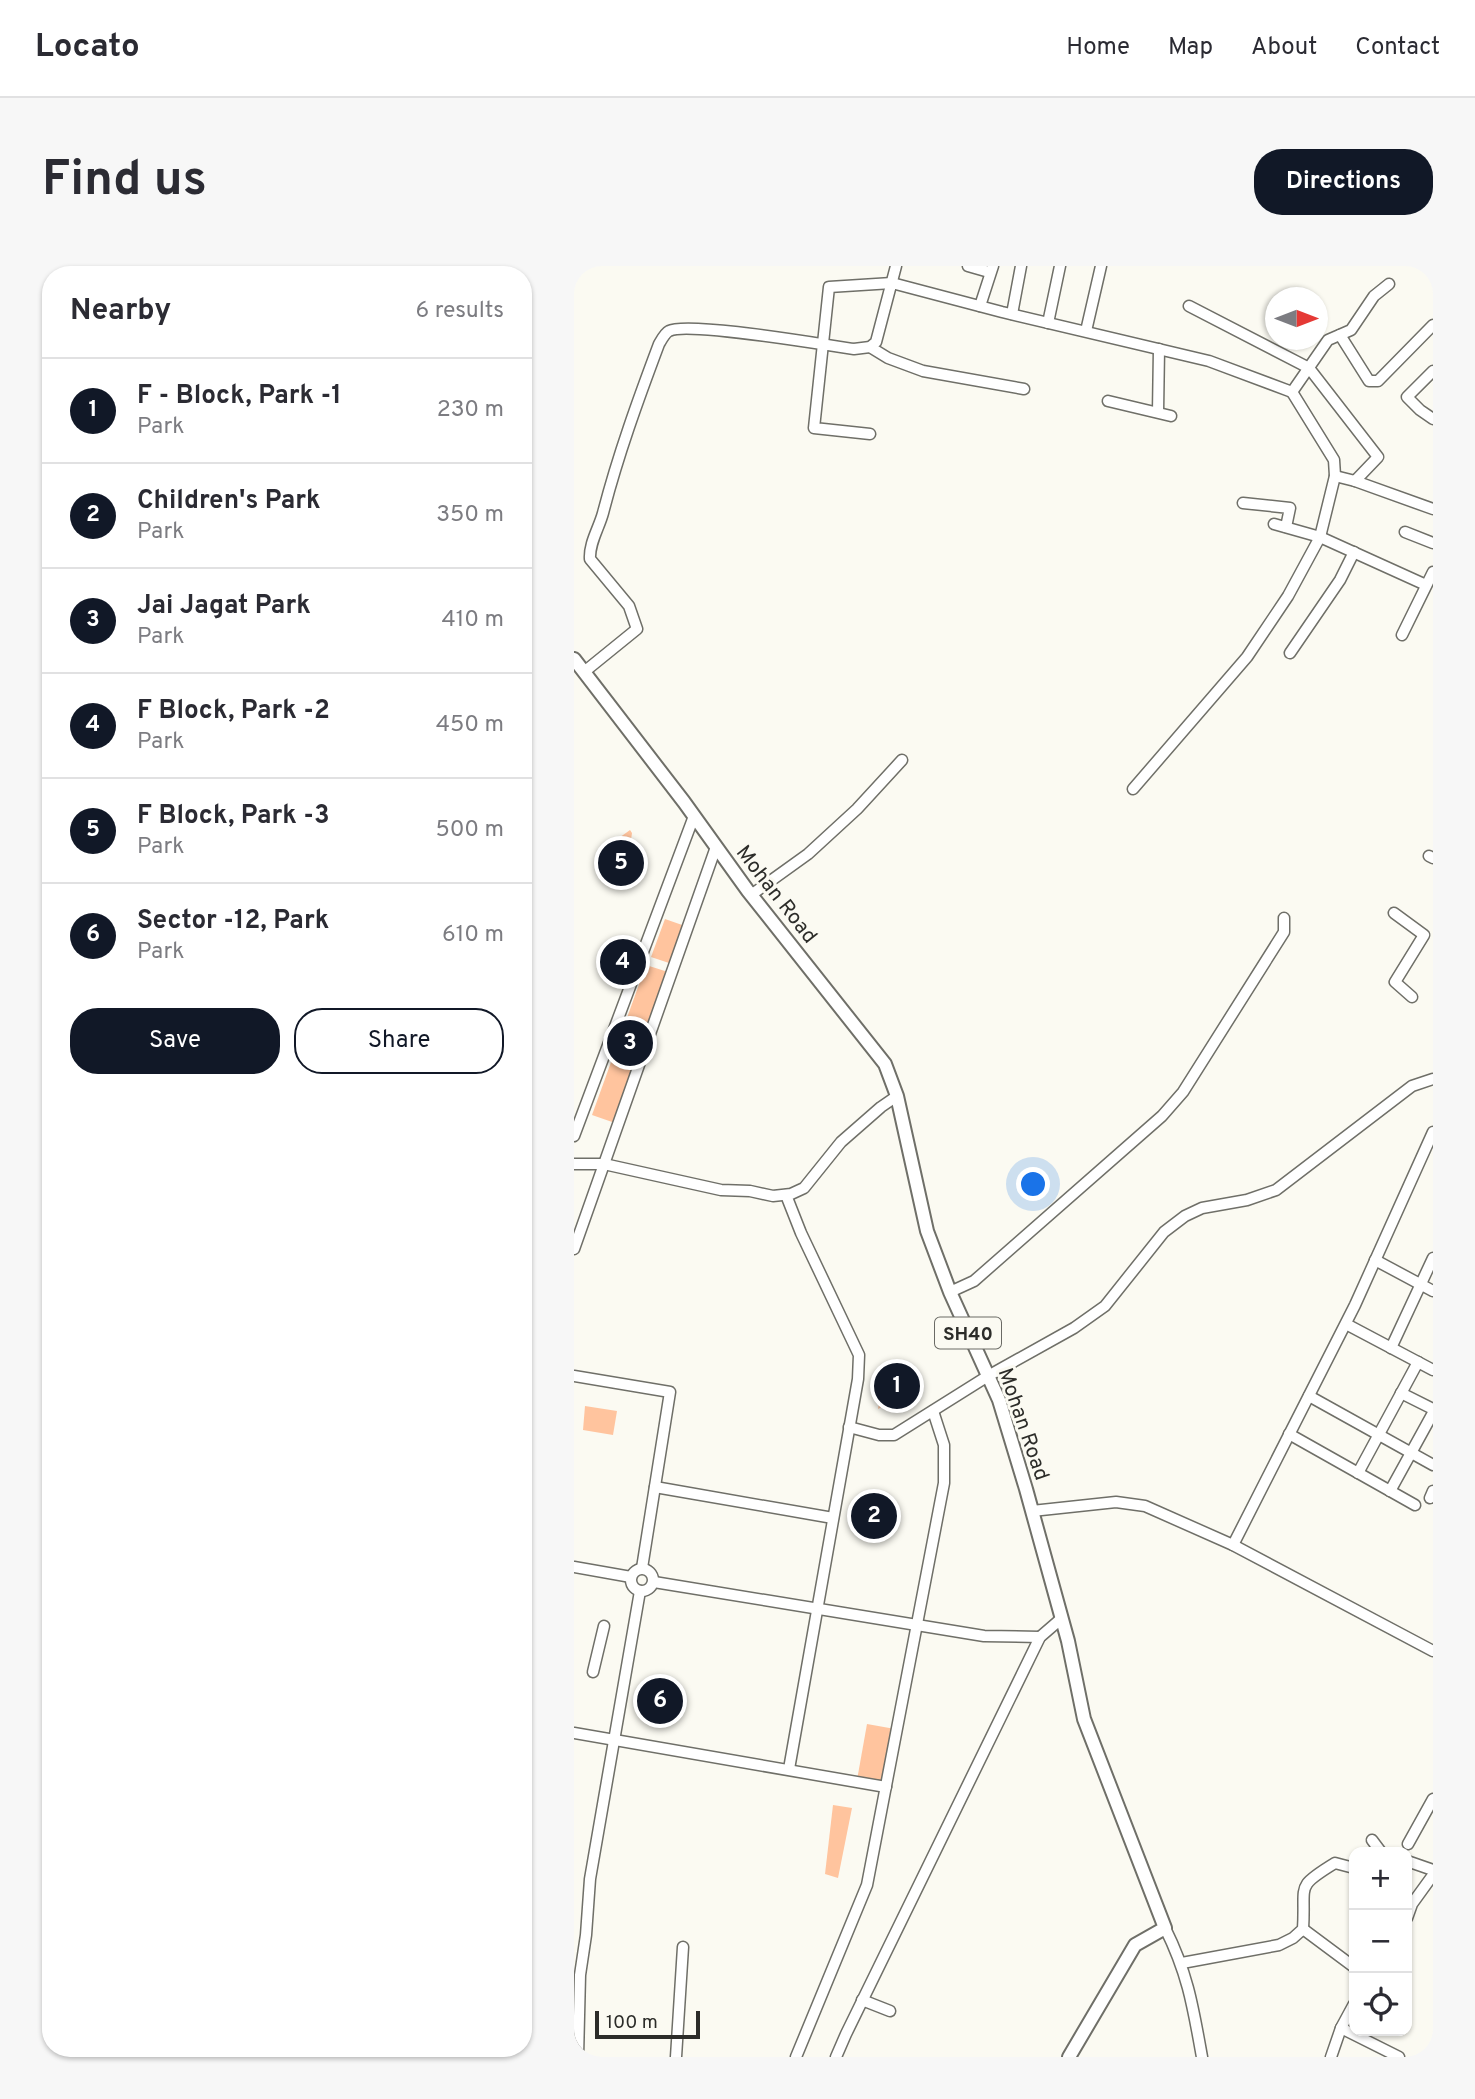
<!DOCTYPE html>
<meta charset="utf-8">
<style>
body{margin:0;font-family:Overpass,sans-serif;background:#f7f7f7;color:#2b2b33}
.controls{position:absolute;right:21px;bottom:21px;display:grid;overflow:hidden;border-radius:14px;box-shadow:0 2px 5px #0004}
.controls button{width:63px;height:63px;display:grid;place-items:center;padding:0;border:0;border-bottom:2px solid #e1e1e2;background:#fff;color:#2b2b33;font:35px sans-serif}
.compass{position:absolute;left:691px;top:21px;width:63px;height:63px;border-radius:50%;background:#fff;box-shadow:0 2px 5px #0004;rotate:90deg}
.scale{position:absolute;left:21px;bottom:18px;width:105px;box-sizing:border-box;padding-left:7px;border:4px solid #2c2c29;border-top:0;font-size:19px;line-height:24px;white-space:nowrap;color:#2c2c29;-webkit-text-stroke:5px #fbfaf2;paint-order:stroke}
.you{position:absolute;left:460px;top:919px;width:24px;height:24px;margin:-18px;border:5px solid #fff;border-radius:50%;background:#1a73e8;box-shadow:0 0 0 10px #1a73e833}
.badge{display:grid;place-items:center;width:46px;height:46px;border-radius:50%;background:#111827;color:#fff;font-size:23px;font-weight:700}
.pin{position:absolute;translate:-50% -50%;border:4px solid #fff;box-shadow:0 2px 7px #0006}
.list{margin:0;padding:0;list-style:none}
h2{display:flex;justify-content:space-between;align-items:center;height:91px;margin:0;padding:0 28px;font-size:30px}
h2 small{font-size:23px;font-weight:400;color:#7c7c81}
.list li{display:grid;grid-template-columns:46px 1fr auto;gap:21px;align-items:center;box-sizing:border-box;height:105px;padding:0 28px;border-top:2px solid #e1e1e2}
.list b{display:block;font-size:26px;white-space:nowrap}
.list p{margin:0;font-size:23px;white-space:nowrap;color:#7c7c81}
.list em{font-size:23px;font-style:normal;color:#7c7c81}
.actions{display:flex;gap:14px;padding:21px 28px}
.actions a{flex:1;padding:16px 0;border:2px solid #111827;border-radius:28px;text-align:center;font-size:24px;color:#111827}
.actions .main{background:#111827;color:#fff}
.icon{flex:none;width:38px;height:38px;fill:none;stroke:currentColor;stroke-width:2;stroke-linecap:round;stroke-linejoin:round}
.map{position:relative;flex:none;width:859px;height:1791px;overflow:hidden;border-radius:28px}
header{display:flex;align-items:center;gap:42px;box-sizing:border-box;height:98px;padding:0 35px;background:#fff;border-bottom:2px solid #e1e1e2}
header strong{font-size:33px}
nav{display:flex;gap:38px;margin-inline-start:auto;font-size:24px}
.intro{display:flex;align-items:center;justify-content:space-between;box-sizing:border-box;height:168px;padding:0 42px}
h1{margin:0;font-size:49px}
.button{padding:18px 32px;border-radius:28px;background:#111827;color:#fff;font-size:24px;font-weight:700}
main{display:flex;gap:42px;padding:0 42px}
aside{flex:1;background:#fff;border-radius:28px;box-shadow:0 2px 5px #0004}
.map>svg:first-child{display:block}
.green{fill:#ffc49e}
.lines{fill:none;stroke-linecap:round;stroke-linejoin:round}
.minor-casing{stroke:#6f6f68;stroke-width:13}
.major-casing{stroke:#6f6f68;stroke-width:16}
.minor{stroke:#fff;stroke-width:10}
.major{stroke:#fff;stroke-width:12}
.labels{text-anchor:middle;stroke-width:6;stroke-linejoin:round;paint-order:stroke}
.shield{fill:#fbfaf2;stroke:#6a6a65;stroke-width:2}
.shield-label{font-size:19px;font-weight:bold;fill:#2c2c29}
.street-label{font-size:21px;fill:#2c2c29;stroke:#fbfaf2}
</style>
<header>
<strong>Locato</strong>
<nav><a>Home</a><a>Map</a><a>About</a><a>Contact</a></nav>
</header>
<div class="intro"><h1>Find us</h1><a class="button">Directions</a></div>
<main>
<aside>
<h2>Nearby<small>6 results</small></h2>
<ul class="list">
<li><span class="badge">1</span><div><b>F - Block, Park -1</b><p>Park</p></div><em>230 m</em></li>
<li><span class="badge">2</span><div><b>Children's Park</b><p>Park</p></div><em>350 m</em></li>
<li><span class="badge">3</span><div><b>Jai Jagat Park</b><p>Park</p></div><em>410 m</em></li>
<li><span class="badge">4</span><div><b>F Block, Park -2</b><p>Park</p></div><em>450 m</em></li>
<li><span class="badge">5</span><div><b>F Block, Park -3</b><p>Park</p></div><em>500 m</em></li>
<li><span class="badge">6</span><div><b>Sector -12, Park</b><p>Park</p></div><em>610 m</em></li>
</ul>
<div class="actions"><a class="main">Save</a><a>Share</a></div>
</aside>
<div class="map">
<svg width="859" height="1791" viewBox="0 0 859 1791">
<rect width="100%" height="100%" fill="#fbfaf2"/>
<!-- green -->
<g class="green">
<path d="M56,564L58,567L51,612L31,582Z"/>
<path d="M91,653L111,660L98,698L77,691Z"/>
<path d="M72,699L94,706L41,857L18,849Z"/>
<path d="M317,1099L334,1115L340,1124L304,1143L311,1103Z"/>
<path d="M11,1140L43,1145L39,1169L9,1164Z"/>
<path d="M288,1236L315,1243L310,1263L285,1257Z"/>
<path d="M293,1458L321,1463L311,1519L283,1514Z"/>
<path d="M259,1539L278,1542L264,1612L251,1608Z"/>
</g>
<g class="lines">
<!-- minor casing -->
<g class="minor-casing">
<g id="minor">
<path d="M394,0L415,6"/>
<path d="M406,40L419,0"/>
<path d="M615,40L735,102L804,191L781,215L761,210"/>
<path d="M438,48L447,0"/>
<path d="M474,57L486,0"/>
<path d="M512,65L527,0"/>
<path d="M766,69L795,115H804L859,59"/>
<path d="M296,81L314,92L349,105L450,123"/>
<path d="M859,105L833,131L846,144L859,153"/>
<path d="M534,135L597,150"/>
<path d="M584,146L585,83"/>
<path d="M296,168L240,162L255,21L318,17L428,46L635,95L718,126L754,74L777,64L800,30L815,18"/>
<path d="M781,215L859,243"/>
<path d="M669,237L716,242L712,261"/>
<path d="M700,258L746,271L852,319"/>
<path d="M831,266L859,277"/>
<path d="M828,369L859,306"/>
<path d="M716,387L766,314L780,286"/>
<path d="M10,406L63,363L55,340L16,293C15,277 25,262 29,247C44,189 64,134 85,78C88,73 91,67 95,65C113,55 251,79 280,83L296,81L302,76L322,0"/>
<path d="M559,523L673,391L714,330L746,271L761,210L760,194L718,126"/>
<path d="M855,590L859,592"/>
<path d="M177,629L234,588L283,543L328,494"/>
<path d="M820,647L850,669L821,716L838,731"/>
<path d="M0,870L120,550"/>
<path d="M0,898H30L147,924L176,925L199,930L217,928L230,922L267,876L307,841L323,830"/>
<path d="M212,929L227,967L285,1089L284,1113L215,1503"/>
<path d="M0,983L142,581"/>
<path d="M801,994L859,1025"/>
<path d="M376,1026L400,1015L588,850L609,826L710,666V652"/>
<path d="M772,1058L859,1104"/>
<path d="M817,1082L859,992"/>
<path d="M0,1110L96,1126L68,1302"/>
<path d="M827,1127L859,1143"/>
<path d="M735,1130L859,1199"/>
<path d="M275,1161L305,1169H320L414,1110L500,1062L531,1040L590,966L611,950L628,942L673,934L702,924L838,820L859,813"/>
<path d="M715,1168L841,1239"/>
<path d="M784,1207L844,1096"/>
<path d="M81,1221L259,1252"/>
<path d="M816,1225L859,1147"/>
<path d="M856,1232L859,1225"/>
<path d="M458,1245L542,1236L571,1240L659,1279L859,1385"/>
<path d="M659,1279L781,1039L859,866"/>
<path d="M0,1301L57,1311"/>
<circle cx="68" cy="1314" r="11"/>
<path d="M80,1316L410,1370L466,1371"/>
<path d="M19,1406L30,1360"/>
<path d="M0,1467L312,1521"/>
<path d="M798,1574L807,1586"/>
<path d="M834,1578L859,1533"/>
<path d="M833,1595L859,1604"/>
<path d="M833,1652L838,1638L859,1609"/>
<path d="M591,1662C614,1708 619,1741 628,1791"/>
<path d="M729,1663L780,1701"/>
<path d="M608,1697L705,1679L719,1672L729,1663C732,1618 720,1622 761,1597L780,1602"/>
<path d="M288,1734L316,1745"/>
<path d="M780,1738L767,1762L825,1791"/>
<path d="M4,1791L6,1709L12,1669L16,1613L66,1325"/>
<path d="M102,1791L109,1681"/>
<path d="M222,1791L293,1619L370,1217V1179L359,1145"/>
<path d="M262,1791L272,1768L466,1371L488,1352"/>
<path d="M757,1791L767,1762"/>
</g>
</g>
<!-- major casing -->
<g class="major-casing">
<path id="major" d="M0,393L110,536L174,625L311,798L323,830L353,965L376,1026L425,1134L452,1223L494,1375L510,1453L591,1662L561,1679L495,1791"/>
</g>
<!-- minor -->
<use href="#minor" class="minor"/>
<!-- major -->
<use href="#major" class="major"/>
</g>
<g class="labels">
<!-- shield labels -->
<rect class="shield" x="361" y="1051.5" width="66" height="31" rx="5"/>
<g class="shield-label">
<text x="394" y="1074">SH40</text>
</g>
<!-- street labels -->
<g class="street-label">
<text transform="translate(203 628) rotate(52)" y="7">Mohan Road</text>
<text transform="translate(450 1158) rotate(71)" y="7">Mohan Road</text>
</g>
</g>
</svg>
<div class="controls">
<button>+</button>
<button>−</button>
<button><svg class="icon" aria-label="locate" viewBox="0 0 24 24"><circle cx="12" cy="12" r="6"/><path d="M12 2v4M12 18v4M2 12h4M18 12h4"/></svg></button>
</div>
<svg class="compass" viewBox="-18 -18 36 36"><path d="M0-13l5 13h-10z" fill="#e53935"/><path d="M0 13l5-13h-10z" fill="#7c7c81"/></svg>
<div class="scale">100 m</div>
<div class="you"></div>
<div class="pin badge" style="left:323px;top:1120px">1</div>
<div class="pin badge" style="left:300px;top:1250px">2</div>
<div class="pin badge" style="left:56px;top:777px">3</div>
<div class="pin badge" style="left:49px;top:696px">4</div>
<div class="pin badge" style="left:47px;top:597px">5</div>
<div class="pin badge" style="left:86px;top:1435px">6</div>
</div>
</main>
